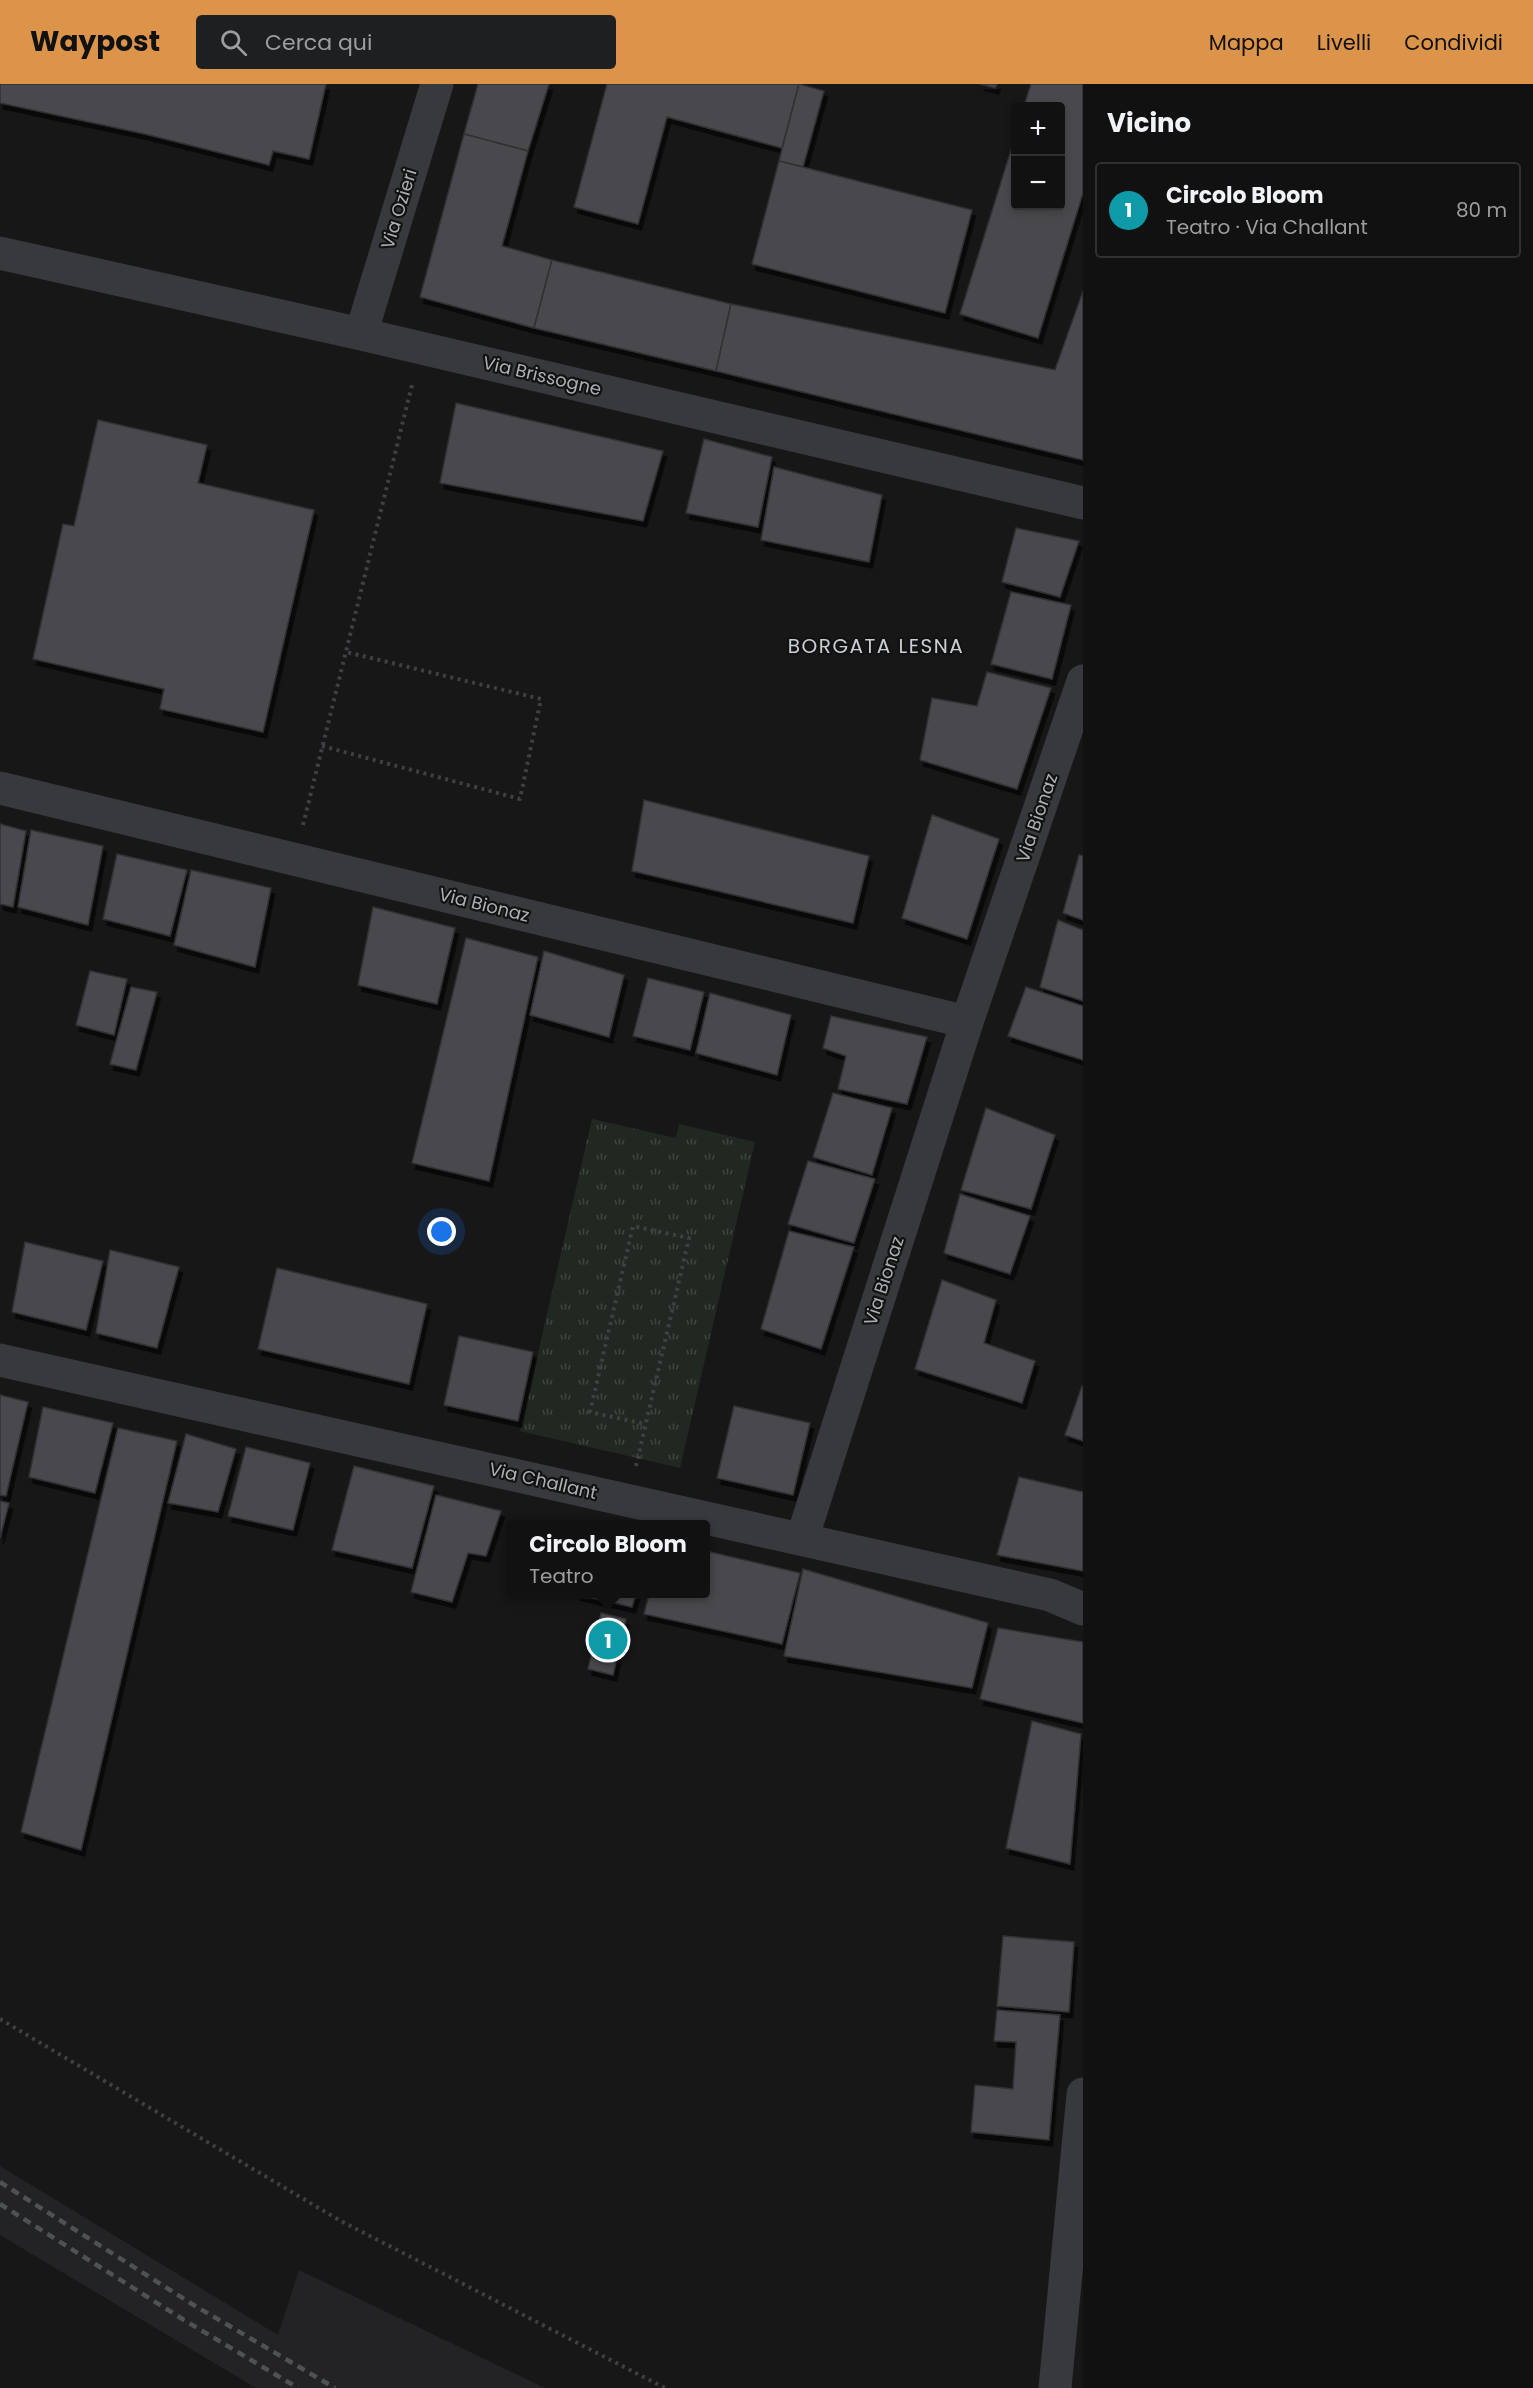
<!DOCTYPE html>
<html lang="it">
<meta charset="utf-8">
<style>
body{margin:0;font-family:Poppins,sans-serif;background:#1e1f20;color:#f1f3f6}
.controls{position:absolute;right:18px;top:18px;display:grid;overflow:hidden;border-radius:6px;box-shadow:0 3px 9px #0003}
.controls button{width:54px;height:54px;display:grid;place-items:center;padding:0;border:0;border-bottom:2px solid #303132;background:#111112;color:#f1f3f6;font:30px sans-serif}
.you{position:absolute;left:442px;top:1148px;width:21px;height:21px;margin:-15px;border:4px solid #fff;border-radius:50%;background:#1a73e8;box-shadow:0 0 0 9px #1a73e833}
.badge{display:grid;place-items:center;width:39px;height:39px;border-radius:50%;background:#dc944b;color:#fff;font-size:20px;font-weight:700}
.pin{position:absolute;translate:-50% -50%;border:3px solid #fff;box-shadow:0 2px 6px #0006}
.popup{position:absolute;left:506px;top:1436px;width:204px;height:78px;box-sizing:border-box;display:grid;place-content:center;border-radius:6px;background:#111112;filter:drop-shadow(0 2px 4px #0005);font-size:20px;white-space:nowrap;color:#9c9d9f}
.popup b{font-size:22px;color:#f1f3f6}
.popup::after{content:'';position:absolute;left:50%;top:100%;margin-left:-12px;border:12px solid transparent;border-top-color:#111112}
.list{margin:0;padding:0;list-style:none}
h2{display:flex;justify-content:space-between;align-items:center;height:78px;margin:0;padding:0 24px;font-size:26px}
h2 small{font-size:20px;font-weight:400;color:#9c9d9f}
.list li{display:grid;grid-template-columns:39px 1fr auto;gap:18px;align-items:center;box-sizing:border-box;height:96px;margin:0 12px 12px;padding:0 12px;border:2px solid #303132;border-radius:6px}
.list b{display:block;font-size:22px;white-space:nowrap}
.list p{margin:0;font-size:20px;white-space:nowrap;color:#9c9d9f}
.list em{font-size:20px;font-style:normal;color:#9c9d9f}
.icon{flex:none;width:33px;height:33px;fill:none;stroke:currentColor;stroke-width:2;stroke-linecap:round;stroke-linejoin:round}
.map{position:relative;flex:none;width:1083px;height:2304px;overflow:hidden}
header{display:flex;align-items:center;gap:36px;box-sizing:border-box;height:84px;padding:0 30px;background:#dc944b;color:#111}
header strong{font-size:28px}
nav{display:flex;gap:33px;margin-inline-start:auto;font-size:21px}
.search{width:420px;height:54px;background:#1e1f20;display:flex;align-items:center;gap:15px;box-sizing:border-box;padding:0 21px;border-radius:6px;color:#9c9d9f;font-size:22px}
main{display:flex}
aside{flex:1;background:#111112}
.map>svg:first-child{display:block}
.built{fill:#232325}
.grass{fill:url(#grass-tufts)}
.building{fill:#494a4d;stroke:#313134;stroke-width:1.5;filter:url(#shadow)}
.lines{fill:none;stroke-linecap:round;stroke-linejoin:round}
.path{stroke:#3e4043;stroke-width:4;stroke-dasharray:3 4.5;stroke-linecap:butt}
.minor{stroke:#38393d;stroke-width:33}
.rail{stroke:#4f5255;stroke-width:4.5;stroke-dasharray:8 6;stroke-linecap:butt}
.labels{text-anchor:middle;stroke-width:4.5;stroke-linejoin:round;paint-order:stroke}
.street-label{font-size:18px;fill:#aab0b6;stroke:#121213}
.neighbourhood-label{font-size:20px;letter-spacing:1.5px;fill:#cbced3;stroke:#121213}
</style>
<header>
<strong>Waypost</strong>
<div class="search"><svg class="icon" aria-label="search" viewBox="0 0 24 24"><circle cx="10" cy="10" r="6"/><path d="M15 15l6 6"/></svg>Cerca qui</div>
<nav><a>Mappa</a><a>Livelli</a><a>Condividi</a></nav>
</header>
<main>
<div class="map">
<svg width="1083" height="2304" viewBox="0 0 1083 2304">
<defs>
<pattern id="grass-tufts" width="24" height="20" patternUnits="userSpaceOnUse" patternTransform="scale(1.5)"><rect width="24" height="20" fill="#212821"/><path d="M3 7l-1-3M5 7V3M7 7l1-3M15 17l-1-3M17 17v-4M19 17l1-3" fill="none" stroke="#3f453f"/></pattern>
<filter id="shadow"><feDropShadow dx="3.5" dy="6" stdDeviation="0" flood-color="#0009"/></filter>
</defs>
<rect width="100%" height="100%" fill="#171718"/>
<!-- built -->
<path class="built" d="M0,2082L278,2251L299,2186L545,2304H256L0,2151Z"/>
<!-- grass -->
<path class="grass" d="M592,1035L676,1054L679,1040L755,1058L680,1384L520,1347Z"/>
<!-- building -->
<g class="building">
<path d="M0,0H326L309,75L273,67L269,81L145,50L0,19Z"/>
<path d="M478,0H549L528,67L464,50Z"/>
<path d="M607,0H799L782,64L667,33L638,140L574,123Z"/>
<path d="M799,0L824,7L803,83L779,77Z"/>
<path d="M980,0H997L995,4Z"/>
<path d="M1031,0H1083V109L1038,254L960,230L1016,50V122H1060V22H1024Z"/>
<path d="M464,50L528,67L502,162L552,176L534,244L420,213Z"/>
<path d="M779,77L972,126L945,229L752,180Z"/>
<path d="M552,176L731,220L716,287L534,244Z"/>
<path d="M1083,207V376L716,287L731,220L1055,286Z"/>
<path d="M456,319L663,367L643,437L440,399Z"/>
<path d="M98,336L207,361L198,399L314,426L263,648L160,625L164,605L33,575L63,440L74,442Z"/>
<path d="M704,355L772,373L758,443L686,429Z"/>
<path d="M774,383L882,411L869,478L761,456Z"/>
<path d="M1016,444L1079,457L1060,513L1002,498Z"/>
<path d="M1011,508L1071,521L1052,595L991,580Z"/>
<path d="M987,588L1051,604L1017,705L920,676L932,614L977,622Z"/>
<path d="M644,716L869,772L853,839L632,787Z"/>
<path d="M932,731L999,755L967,855L902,834Z"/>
<path d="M0,740L26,747L13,823L0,820Z"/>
<path d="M31,746L103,762L88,841L18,823Z"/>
<path d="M117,770L187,786L170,852L103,835Z"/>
<path d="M1079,771L1083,772V836L1063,829Z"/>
<path d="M191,786L271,804L255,883L174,861Z"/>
<path d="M373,823L455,844L437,920L358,901Z"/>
<path d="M1058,836L1083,846V917L1040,903Z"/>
<path d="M466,854L538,873L489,1097L412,1079Z"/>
<path d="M544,867L624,891L609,953L530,931Z"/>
<path d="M90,887L127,895L114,951L76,941Z"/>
<path d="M648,894L704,908L690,966L633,952Z"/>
<path d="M131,903L157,908L136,986L110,980Z"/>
<path d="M1026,903L1083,922V976L1008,952Z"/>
<path d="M710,909L791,931L777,991L696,969Z"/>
<path d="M831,932L927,953L907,1020L838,1005L846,972L823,964Z"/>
<path d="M833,1009L892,1024L872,1091L813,1073Z"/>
<path d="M986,1024L1055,1051L1031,1125L961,1106Z"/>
<path d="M808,1077L875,1095L854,1159L788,1140Z"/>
<path d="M960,1110L1030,1132L1010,1190L944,1169Z"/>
<path d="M789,1147L854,1163L821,1265L761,1245Z"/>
<path d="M25,1158L103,1177L86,1246L12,1228Z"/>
<path d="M110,1166L179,1183L157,1264L96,1249Z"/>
<path d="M277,1184L427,1220L409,1300L258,1265Z"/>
<path d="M942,1196L996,1216L984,1259L1035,1277L1022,1319L915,1285Z"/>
<path d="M459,1252L533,1268L518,1337L444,1321Z"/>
<path d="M1082,1302H1083V1357L1065,1351Z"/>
<path d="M0,1311L28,1318L6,1412L0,1411Z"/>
<path d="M734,1322L810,1339L793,1411L717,1394Z"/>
<path d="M43,1323L113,1339L95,1409L29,1393Z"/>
<path d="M118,1344L177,1357L81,1766L21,1748Z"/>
<path d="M186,1350L236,1365L218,1428L168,1419Z"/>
<path d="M246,1363L310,1379L293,1446L228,1432Z"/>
<path d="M354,1382L434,1402L412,1484L332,1466Z"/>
<path d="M1019,1393L1083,1408V1487L997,1471Z"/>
<path d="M436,1411L501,1427L486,1472L468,1469L452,1518L411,1508Z"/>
<path d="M0,1417L9,1419L0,1454Z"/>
<path d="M706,1467L800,1489L782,1560L644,1530L649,1510H706Z"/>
<path d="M803,1485L988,1539L972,1604L784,1572Z"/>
<path d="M576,1510H636L632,1523Z"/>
<path d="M601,1529L626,1535L613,1591L588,1585Z"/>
<path d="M998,1544L1083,1558V1639L980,1615Z"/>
<path d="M1032,1637L1081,1650L1070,1780L1006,1764Z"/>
<path d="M1003,1852L1074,1858L1069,1928L997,1922Z"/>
<path d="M997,1926L1060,1931L1049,2056L971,2048L975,2001L1013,2005L1016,1958L994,1957Z"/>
</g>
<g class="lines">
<!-- path -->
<g class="path">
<path d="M322,662L520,715L541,615L346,568"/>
<path d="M303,741L413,297"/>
<path d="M636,1382L689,1154L633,1142L590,1328L645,1340"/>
<path d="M0,1935L339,2136L665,2304"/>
</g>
<!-- minor -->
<g class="minor">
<path d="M0,169L361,250L1083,419"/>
<path d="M361,250L437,0"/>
<path d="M0,704L967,938"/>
<path d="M0,1276L1050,1511L1083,1525"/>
<path d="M802,1455L967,938L1083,597"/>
<path d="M1055,2304L1083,2010"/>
</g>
<!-- rail -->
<g class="rail">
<path d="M0,2098L192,2220L335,2304"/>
<path d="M0,2120L184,2236L298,2304"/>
</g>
</g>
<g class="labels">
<!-- street labels -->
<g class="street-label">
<text transform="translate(399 125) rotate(-73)" y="6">Via Ozieri</text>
<text transform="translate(542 292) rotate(13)" y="6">Via Brissogne</text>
<text transform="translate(1037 734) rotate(-71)" y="6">Via Bionaz</text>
<text transform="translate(484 821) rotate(14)" y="6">Via Bionaz</text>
<text transform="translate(884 1197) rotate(-72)" y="6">Via Bionaz</text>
<text transform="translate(543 1397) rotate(13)" y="6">Via Challant</text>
</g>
<!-- neighbourhood labels -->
<g class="neighbourhood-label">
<text x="876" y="569">BORGATA LESNA</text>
</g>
</g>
</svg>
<div class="controls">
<button>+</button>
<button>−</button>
</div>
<div class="you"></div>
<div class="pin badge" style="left:608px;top:1556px;background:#0f9aa8">1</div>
<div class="popup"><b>Circolo Bloom</b>Teatro</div>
</div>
<aside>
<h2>Vicino<small></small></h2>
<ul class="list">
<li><span class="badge" style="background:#0f9aa8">1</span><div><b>Circolo Bloom</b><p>Teatro · Via Challant</p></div><em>80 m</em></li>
</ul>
</aside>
</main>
